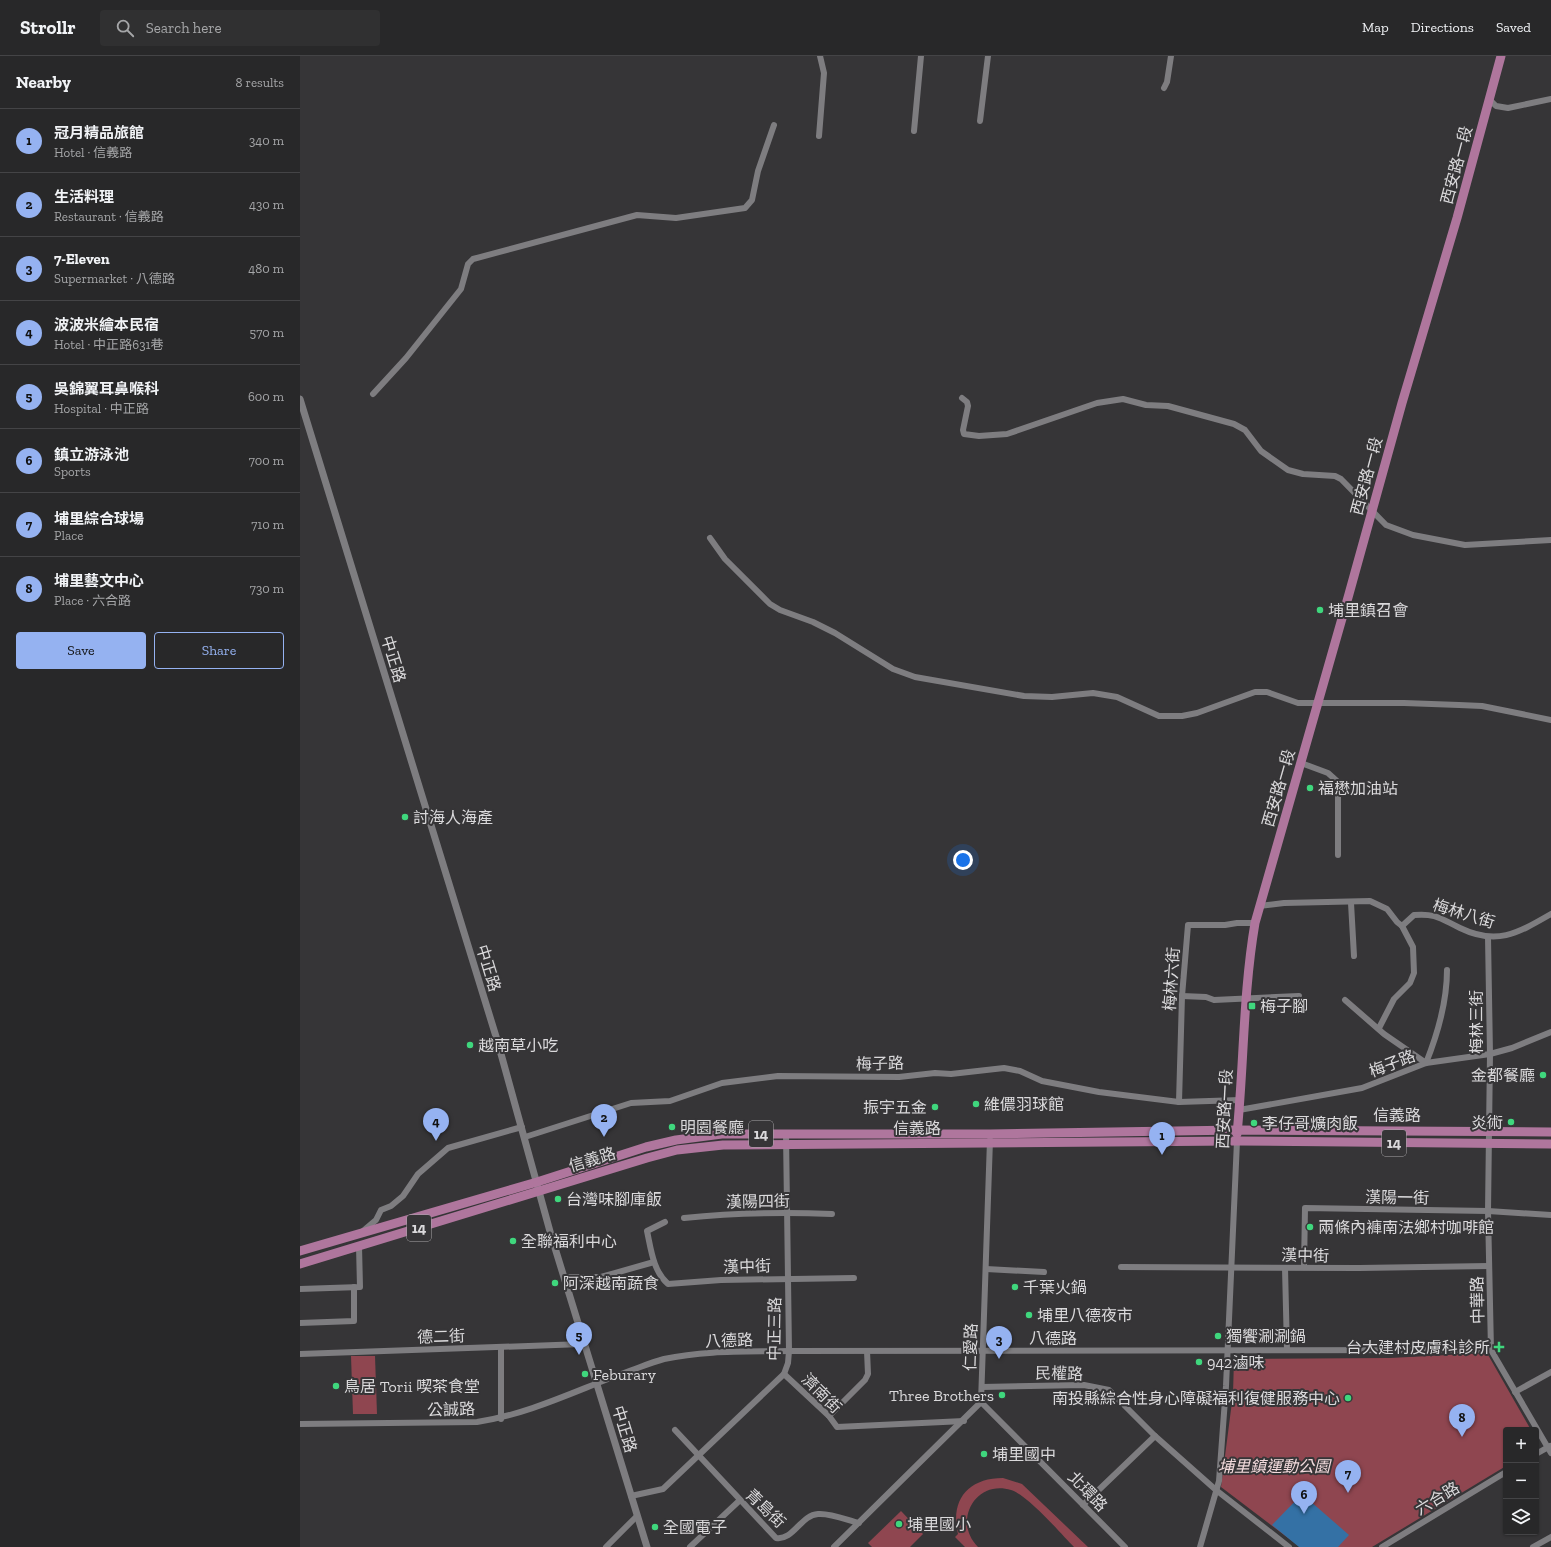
<!DOCTYPE html>
<meta charset="utf-8">
<style>
body{margin:0;font-family:"Zilla Slab","Noto Sans TC",serif;background:#303031;color:#f1f3f6}
.controls{position:absolute;right:12px;bottom:12px;display:grid;overflow:hidden;border-radius:4px;box-shadow:0 1px 3px #0004}
.controls button{width:36px;height:36px;display:grid;place-items:center;padding:0;border:0;border-bottom:1px solid #444446;background:#282829;color:#f1f3f6;font:20px sans-serif}
.you{position:absolute;left:663px;top:804px;width:14px;height:14px;margin:-10px;border:3px solid #fff;border-radius:50%;background:#1a73e8;box-shadow:0 0 0 6px #1a73e833}
.badge{display:grid;place-items:center;width:26px;height:26px;border-radius:50%;background:#95b2f1;color:#111;font-size:13px;font-weight:700}
.pin{position:absolute;translate:-50% -33px;filter:drop-shadow(0 1px 2px #0008)}
.pin::after{content:'';position:absolute;top:21px;width:14px;height:12px;background:inherit;clip-path:polygon(0 0,100% 0,50% 100%)}
.list{margin:0;padding:0;list-style:none}
h2{display:flex;justify-content:space-between;align-items:center;height:52px;margin:0;padding:0 16px;font-size:17px}
h2 small{font-size:13px;font-weight:400;color:#a5a6a8}
.list li{display:grid;grid-template-columns:26px 1fr auto;gap:12px;align-items:center;box-sizing:border-box;height:64px;padding:0 16px;border-top:1px solid #444446}
.list b{display:block;font-size:15px;white-space:nowrap}
.list p{margin:0;font-size:13px;white-space:nowrap;color:#a5a6a8}
.list em{font-size:13px;font-style:normal;color:#a5a6a8}
.actions{display:flex;gap:8px;padding:12px 16px}
.actions a{flex:1;padding:9px 0;border:1px solid #95b2f1;border-radius:4px;text-align:center;font-size:14px;color:#95b2f1}
.actions .main{background:#95b2f1;color:#111}
.icon{flex:none;width:22px;height:22px;fill:none;stroke:currentColor;stroke-width:2;stroke-linecap:round;stroke-linejoin:round}
.map{position:relative;flex:none;width:1251px;height:1491px;overflow:hidden}
header{display:flex;align-items:center;gap:24px;box-sizing:border-box;height:56px;padding:0 20px;background:#282829;border-bottom:1px solid #444446}
header strong{font-size:19px}
nav{display:flex;gap:22px;margin-inline-start:auto;font-size:14px}
.search{width:280px;height:36px;background:#303031;display:flex;align-items:center;gap:10px;box-sizing:border-box;padding:0 14px;border-radius:4px;color:#a5a6a8;font-size:15px}
main{display:flex}
aside{flex:1;background:#282829}
.map>svg:first-child{display:block}
.green{fill:#8f4650}
.water{fill:#3471a5}
.lines{fill:none;stroke-linecap:round;stroke-linejoin:round}
.minor{stroke:#7e7d80;stroke-width:6}
.tertiary{stroke:#7e7d80;stroke-width:7}
.primary{stroke:#af769d;stroke-width:9}
.poi-dot{fill:#3fd77d;stroke:#363537;stroke-width:1.5}
.labels{text-anchor:middle;stroke-width:4;stroke-linejoin:round;paint-order:stroke}
.shield{fill:#363537;stroke:#a9a8aa;stroke-width:1}
.shield-label{font-size:15px;font-weight:bold;fill:#dad9db}
.street-label{font-size:16px;fill:#dad9db;stroke:#363537}
.poi-label{font-size:16px;fill:#dad9db;stroke:#363537;text-anchor:start}
.park-label{font-size:16px;font-style:italic;fill:#f2dadc;stroke:#363537}
</style>
<header>
<strong>Strollr</strong>
<div class="search"><svg class="icon" aria-label="search" viewBox="0 0 24 24"><circle cx="10" cy="10" r="6"/><path d="M15 15l6 6"/></svg>Search here</div>
<nav><a>Map</a><a>Directions</a><a>Saved</a></nav>
</header>
<main>
<aside>
<h2>Nearby<small>8 results</small></h2>
<ul class="list">
<li><span class="badge">1</span><div><b>冠月精品旅館</b><p>Hotel · 信義路</p></div><em>340 m</em></li>
<li><span class="badge">2</span><div><b>生活料理</b><p>Restaurant · 信義路</p></div><em>430 m</em></li>
<li><span class="badge">3</span><div><b>7-Eleven</b><p>Supermarket · 八德路</p></div><em>480 m</em></li>
<li><span class="badge">4</span><div><b>波波米繪本民宿</b><p>Hotel · 中正路631巷</p></div><em>570 m</em></li>
<li><span class="badge">5</span><div><b>吳錦翼耳鼻喉科</b><p>Hospital · 中正路</p></div><em>600 m</em></li>
<li><span class="badge">6</span><div><b>鎮立游泳池</b><p>Sports</p></div><em>700 m</em></li>
<li><span class="badge">7</span><div><b>埔里綜合球場</b><p>Place</p></div><em>710 m</em></li>
<li><span class="badge">8</span><div><b>埔里藝文中心</b><p>Place · 六合路</p></div><em>730 m</em></li>
</ul>
<div class="actions"><a class="main">Save</a><a>Share</a></div>
</aside>
<div class="map">
<svg width="1251" height="1491" viewBox="0 0 1251 1491">
<rect width="100%" height="100%" fill="#363537"/>
<!-- green -->
<g class="green">
<path d="M1187,1297L1231,1374H1206V1410L1072,1491H1000L921,1431L933,1338L934,1303L1090,1302Z"/>
<path d="M75,1300L77,1358H53L51,1300Z"/>
<path d="M703,1422L722,1428L788,1491H774C760,1477 728,1439 711,1434C676,1423 652,1465 678,1491H665L655,1481L658,1478C650,1444 668,1422 703,1422Z"/>
<path d="M601,1455L623,1478L610,1491H572L568,1487Z"/>
</g>
<!-- water -->
<path class="water" d="M1002,1438L1049,1479L1038,1491H999L972,1469Z"/>
<g class="lines">
<!-- minor -->
<g class="minor">
<path d="M864,32L867,26L871,0"/>
<path d="M1189,43L1196,50L1208,52L1251,43"/>
<path d="M680,65L688,0"/>
<path d="M614,75L621,0"/>
<path d="M519,80L524,17L520,0"/>
<path d="M73,338L106,302L161,233L168,208L173,203L337,159L376,162L445,152L452,144L458,115L474,69"/>
<path d="M662,342L667,346L668,350L663,374L664,378L679,380L707,378L797,347L823,343L846,349L868,350L934,368L945,374L961,395L988,414L1003,418L1035,420L1041,423L1086,469L1113,479L1165,489L1251,484"/>
<path d="M410,482L425,503L470,548L480,554L513,566L535,577L593,613L615,621L724,640L752,641L793,637L817,641L859,660H882L897,657L955,636H967L998,647H1104L1159,649L1182,650L1251,664"/>
<path d="M1001,707L1028,717L1038,726V799"/>
<path d="M1051,847L1054,900"/>
<path d="M959,850L984,847L1070,845L1087,853L1097,866L1102,870L1114,859C1136,857 1141,863 1160,872C1197,890 1218,877 1251,858"/>
<path d="M1188,881L1190,998L1188,1155L1191,1294L1251,1397"/>
<path d="M882,940L906,941L914,944L999,940"/>
<path d="M1045,944L1084,978L1126,1007C1138,977 1147,947 1147,914"/>
<path d="M1079,972L1094,943L1110,927L1114,917L1113,891L1102,870"/>
<path d="M879,1046L882,940L888,869H925L937,867H955"/>
<path d="M939,1054L1062,1032L1126,1007L1190,998L1212,992L1251,976"/>
<path d="M225,1081L331,1047L370,1045L422,1027L478,1020L599,1021L635,1017L651,1018L704,1012L720,1015L742,1025L799,1036L879,1046L940,1044"/>
<path d="M384,1162C433,1157 482,1156 532,1158"/>
<path d="M365,1166L347,1175C351,1193 353,1215 368,1228L421,1224L554,1222"/>
<path d="M63,1175L76,1164L81,1154L91,1150L103,1140L118,1118L148,1092L222,1071"/>
<path d="M821,1211L1059,1212L1189,1210"/>
<path d="M1004,1211L1005,1152L1188,1155L1251,1159"/>
<path d="M985,1212L987,1294"/>
<path d="M686,1213L744,1216"/>
<path d="M265,1221H301L354,1206"/>
<path d="M0,1233L60,1231L59,1190"/>
<path d="M0,1267L54,1265V1231"/>
<path d="M201,1291V1363"/>
<path d="M0,1298L283,1288"/>
<path d="M484,1318L529,1360L537,1371L664,1365"/>
<path d="M682,1331L784,1329L809,1334L855,1380L916,1434L989,1491"/>
<path d="M1215,1336L1251,1316"/>
<path d="M681,1346L825,1491"/>
<path d="M529,1360L565,1324L568,1318L567,1295"/>
<path d="M0,1368L177,1366C231,1358 281,1332 332,1314C343,1310 353,1306 364,1303C405,1294 447,1296 489,1295L1191,1294"/>
<path d="M375,1374L476,1482C493,1485 501,1459 518,1458C531,1457 547,1464 559,1467"/>
<path d="M1236,1398L1250,1390"/>
<path d="M331,1440L363,1433L484,1318L488,1307L489,1295L486,1078"/>
<path d="M783,1449L855,1380"/>
<path d="M306,1491L337,1460"/>
<path d="M390,1491L439,1445"/>
<path d="M534,1491L681,1346L690,1084"/>
<path d="M900,1491L919,1425L926,1330L937,1085"/>
<path d="M1082,1491L1206,1416"/>
<path d="M1233,1491L1251,1481"/>
</g>
<!-- tertiary -->
<path class="tertiary" d="M0,343L198,987L251,1179L347,1491"/>
<!-- primary -->
<g class="primary">
<path d="M937,1078C944,1008 943,937 955,867L1049,538L1102,347L1157,162L1201,0"/>
<path d="M0,1195L237,1126L346,1091L376,1084L422,1078H690L938,1074L1251,1076"/>
<path d="M0,1208L347,1102L377,1094L423,1089L937,1085L1251,1088"/>
</g>
</g>
<!-- markers -->
<g class="poi-dot">
<circle cx="1020" cy="554" r="4"/>
<circle cx="1010" cy="732" r="4"/>
<circle cx="105" cy="761" r="4"/>
<rect x="948" y="946" width="8" height="8" rx="2"/>
<circle cx="170" cy="989" r="4"/>
<circle cx="1243" cy="1019" r="4"/>
<circle cx="676" cy="1048" r="4"/>
<circle cx="635" cy="1051" r="4"/>
<circle cx="1211" cy="1066" r="4"/>
<circle cx="954" cy="1067" r="4"/>
<circle cx="372" cy="1071" r="4"/>
<circle cx="258" cy="1143" r="4"/>
<circle cx="1010" cy="1171" r="4"/>
<circle cx="213" cy="1185" r="4"/>
<circle cx="255" cy="1227" r="4"/>
<circle cx="715" cy="1231" r="4"/>
<circle cx="729" cy="1259" r="4"/>
<circle cx="918" cy="1280" r="4"/>
<path d="M1197 1285h4v4h4v4h-4v4h-4v-4h-4v-4h4z"/>
<circle cx="899" cy="1306" r="4"/>
<circle cx="285" cy="1318" r="4"/>
<circle cx="36" cy="1330" r="4"/>
<circle cx="702" cy="1339" r="4"/>
<circle cx="1048" cy="1342" r="4"/>
<circle cx="684" cy="1398" r="4"/>
<circle cx="599" cy="1468" r="4"/>
<circle cx="355" cy="1471" r="4"/>
</g>
<g class="labels">
<!-- shield labels -->
<g class="shield">
<rect x="449" y="1065" width="24" height="26" rx="3"/>
<rect x="1082" y="1074" width="24" height="26" rx="3"/>
<rect x="107" y="1159" width="24" height="26" rx="3"/>
</g>
<g class="shield-label">
<text x="461" y="1083">14</text>
<text x="1094" y="1092">14</text>
<text x="119" y="1177">14</text>
</g>
<!-- street labels -->
<g class="street-label">
<text transform="translate(1156 109) rotate(-75)" y="6">西安路一段</text>
<text transform="translate(1066 420) rotate(-75)" y="6">西安路一段</text>
<text transform="translate(94 603) rotate(73)" y="6">中正路</text>
<text transform="translate(978 732) rotate(-74)" y="6">西安路一段</text>
<text transform="translate(1164 857) rotate(17)" y="6">梅林八街</text>
<text transform="translate(189 912) rotate(73)" y="6">中正路</text>
<text transform="translate(871 923) rotate(-86)" y="6">梅林六街</text>
<text transform="translate(1176 966) rotate(-90)" y="6">梅林三街</text>
<text transform="translate(580 1007) rotate(-1)" y="6">梅子路</text>
<text transform="translate(1092 1007) rotate(-21)" y="6">梅子路</text>
<text transform="translate(924 1053) rotate(-87)" y="6">西安路一段</text>
<text x="1097" y="1065">信義路</text>
<text x="617" y="1078">信義路</text>
<text transform="translate(292 1103) rotate(-17)" y="6">信義路</text>
<text transform="translate(1097 1141) rotate(1)" y="6">漢陽一街</text>
<text transform="translate(458 1145) rotate(-1)" y="6">漢陽四街</text>
<text transform="translate(1005 1199) rotate(1)" y="6">漢中街</text>
<text transform="translate(447 1210) rotate(-2)" y="6">漢中街</text>
<text transform="translate(1177 1244) rotate(-91)" y="6">中華路</text>
<text transform="translate(474 1273) rotate(-89)" y="6">中正三路</text>
<text transform="translate(141 1280) rotate(-2)" y="6">德二街</text>
<text x="753" y="1288">八德路</text>
<text transform="translate(429 1284) rotate(-2)" y="6">八德路</text>
<text transform="translate(670 1291) rotate(-88)" y="6">仁愛路</text>
<text transform="translate(759 1317) rotate(1)" y="6">民權路</text>
<text transform="translate(522 1337) rotate(45)" y="6">濟南街</text>
<text transform="translate(151 1353) rotate(-2)" y="6">公誠路</text>
<text transform="translate(325 1373) rotate(73)" y="6">中正路</text>
<text transform="translate(788 1435) rotate(46)" y="6">北環路</text>
<text transform="translate(1137 1442) rotate(-31)" y="6">六合路</text>
<text transform="translate(466 1452) rotate(44)" y="6">青島街</text>
</g>
<!-- poi labels -->
<g class="poi-label">
<text x="1028" y="560">埔里鎮召會</text>
<text x="1018" y="738">福懋加油站</text>
<text x="113" y="767">討海人海產</text>
<text x="960" y="956">梅子腳</text>
<text x="178" y="995">越南草小吃</text>
<text x="1235" y="1025" text-anchor="end">金都餐廳</text>
<text x="684" y="1054">維儂羽球館</text>
<text x="627" y="1057" text-anchor="end">振宇五金</text>
<text x="1203" y="1072" text-anchor="end">炎術</text>
<text x="962" y="1073">李仔哥爌肉飯</text>
<text x="380" y="1077">明園餐廳</text>
<text x="266" y="1149">台灣味腳庫飯</text>
<text x="1018" y="1177">兩條內褲南法鄉村咖啡館</text>
<text x="221" y="1191">全聯福利中心</text>
<text x="263" y="1233">阿深越南蔬食</text>
<text x="723" y="1237">千葉火鍋</text>
<text x="737" y="1265">埔里八德夜市</text>
<text x="926" y="1286">獨饗涮涮鍋</text>
<text x="1190" y="1297" text-anchor="end">台大建村皮膚科診所</text>
<text x="907" y="1312">942滷味</text>
<text x="293" y="1324">Feburary</text>
<text x="44" y="1336">鳥居 Torii 喫茶食堂</text>
<text x="694" y="1345" text-anchor="end">Three Brothers</text>
<text x="1040" y="1348" text-anchor="end">南投縣綜合性身心障礙福利復健服務中心</text>
<text x="692" y="1404">埔里國中</text>
<text x="607" y="1474">埔里國小</text>
<text x="363" y="1477">全國電子</text>
</g>
<!-- park labels -->
<g class="park-label">
<text x="974" y="1416">埔里鎮運動公園</text>
</g>
</g>
</svg>
<div class="controls">
<button>+</button>
<button>−</button>
<button><svg class="icon" aria-label="layers" viewBox="0 0 24 24"><path d="M12 4l9 5-9 5-9-5zM3 14l9 5 9-5"/></svg></button>
</div>
<div class="you"></div>
<div class="pin badge" style="left:862px;top:1099px">1</div>
<div class="pin badge" style="left:304px;top:1081px">2</div>
<div class="pin badge" style="left:699px;top:1303px">3</div>
<div class="pin badge" style="left:136px;top:1085px">4</div>
<div class="pin badge" style="left:279px;top:1299px">5</div>
<div class="pin badge" style="left:1004px;top:1458px">6</div>
<div class="pin badge" style="left:1048px;top:1437px">7</div>
<div class="pin badge" style="left:1162px;top:1381px">8</div>
</div>
</main>
